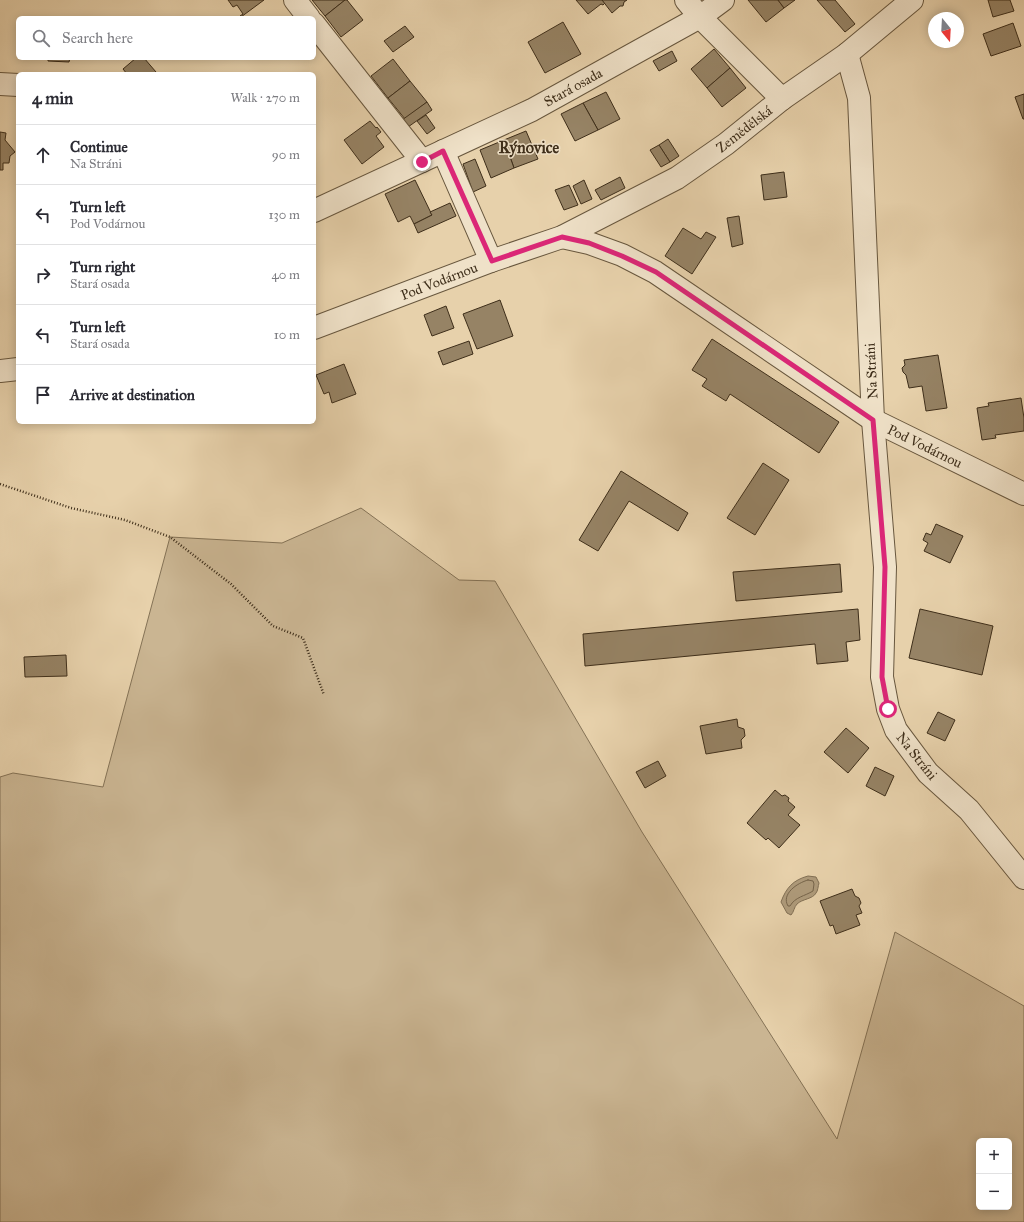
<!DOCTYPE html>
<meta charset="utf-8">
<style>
body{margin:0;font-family:"IM FELL Great Primer",serif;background:#f2f2f3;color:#2b2b33}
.controls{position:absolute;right:12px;bottom:12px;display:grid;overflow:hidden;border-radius:6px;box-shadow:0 2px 10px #0003}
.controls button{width:36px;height:36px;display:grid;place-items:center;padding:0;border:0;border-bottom:1px solid #e1e1e2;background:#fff;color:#2b2b33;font:20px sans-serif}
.compass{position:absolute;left:928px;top:12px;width:36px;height:36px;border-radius:50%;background:#fff;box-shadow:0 2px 10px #0003;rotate:162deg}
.stop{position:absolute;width:12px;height:12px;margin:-9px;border:3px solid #db2777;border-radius:50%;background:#fff}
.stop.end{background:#db2777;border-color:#fff;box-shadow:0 1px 4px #0008}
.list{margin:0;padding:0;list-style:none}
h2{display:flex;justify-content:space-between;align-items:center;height:52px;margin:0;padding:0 16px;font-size:17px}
h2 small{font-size:13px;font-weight:400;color:#7c7c81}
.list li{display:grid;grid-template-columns:26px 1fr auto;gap:12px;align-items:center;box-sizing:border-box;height:60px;padding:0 16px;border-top:1px solid #e1e1e2}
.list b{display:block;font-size:15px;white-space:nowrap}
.list p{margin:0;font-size:13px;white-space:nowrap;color:#7c7c81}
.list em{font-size:13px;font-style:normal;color:#7c7c81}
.icon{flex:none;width:22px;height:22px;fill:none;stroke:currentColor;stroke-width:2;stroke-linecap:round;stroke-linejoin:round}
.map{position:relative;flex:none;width:1024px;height:1222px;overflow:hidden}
.search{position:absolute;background:#fff;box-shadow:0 2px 10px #0003;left:16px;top:16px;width:300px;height:44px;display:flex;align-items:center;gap:10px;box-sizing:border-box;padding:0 14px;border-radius:6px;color:#7c7c81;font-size:15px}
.panel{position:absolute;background:#fff;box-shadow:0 2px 10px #0003;left:16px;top:72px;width:300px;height:352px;border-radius:6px}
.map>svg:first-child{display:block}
.green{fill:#cab592;stroke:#847256;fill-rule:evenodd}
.water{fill:#ae9a7a;stroke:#816f54}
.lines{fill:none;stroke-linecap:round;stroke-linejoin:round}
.shore{stroke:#76644a;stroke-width:1}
.building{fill:#968365;stroke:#3e2e1a}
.minor-casing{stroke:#68573e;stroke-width:24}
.path{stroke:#3e2e1a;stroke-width:2.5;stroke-dasharray:1 2;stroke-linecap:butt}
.minor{stroke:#efe1c8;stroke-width:22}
.route{stroke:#db2777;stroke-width:5}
.labels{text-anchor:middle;stroke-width:3;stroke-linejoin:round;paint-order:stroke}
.street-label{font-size:14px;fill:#3e2e1a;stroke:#efe1c8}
.quarter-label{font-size:16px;font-weight:bold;fill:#3e2e1a;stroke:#efe1c8}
</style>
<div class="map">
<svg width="1024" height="1222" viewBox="0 0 1024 1222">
<rect width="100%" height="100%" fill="#e7d1ab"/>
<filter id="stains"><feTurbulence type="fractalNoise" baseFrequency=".005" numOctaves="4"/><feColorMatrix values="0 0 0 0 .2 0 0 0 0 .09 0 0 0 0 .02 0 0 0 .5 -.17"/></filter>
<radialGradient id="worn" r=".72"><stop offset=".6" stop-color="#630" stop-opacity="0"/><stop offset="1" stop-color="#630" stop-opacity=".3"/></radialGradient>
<!-- green -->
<path class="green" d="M361,508L459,580L495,581L642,832L837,1139L895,932L1024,1006V1222H0V777L13,773L103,787L170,537L282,543ZM979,1141H1009V1207H979Z"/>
<!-- water -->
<path class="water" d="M808,876L816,877L819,883C818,886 818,891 816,893C813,899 802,899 797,904C794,907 794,912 791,915L787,913L781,902C786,888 793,880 808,876Z"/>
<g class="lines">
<!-- shore -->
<path class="shore" d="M808,880L813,881L814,884L813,891C805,896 795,897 790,906H788C781,894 797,883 808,880Z"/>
</g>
<!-- building -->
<g class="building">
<path d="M228,0H264L241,17L240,16L243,14L237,5L233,7Z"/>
<path d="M312,0H345L325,16Z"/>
<path d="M345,0H347L363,20L341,37L325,16Z"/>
<path d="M576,0H602L605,3L603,5L601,4L588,14Z"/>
<path d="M602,0H627L624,2L623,6H620L612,13Z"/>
<path d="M748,0H778L784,8L766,22Z"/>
<path d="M778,0H795L784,8Z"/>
<path d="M817,0H835L855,24L845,32Z"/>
<path d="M988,0H1010L1014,11L993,17Z"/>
<path d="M563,22L581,54L545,73L528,42Z"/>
<path d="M1013,23L1021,46L991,56L983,34Z"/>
<path d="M405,26L414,37L393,52L384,41Z"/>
<path d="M714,49L730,68L707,88L691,69Z"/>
<path d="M672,51L677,61L659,71L653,61Z"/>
<path d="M48,58H70L69,62L48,61Z"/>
<path d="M136,58H144L156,72L154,74H127L123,69Z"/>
<path d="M393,59L410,81L388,98L371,76Z"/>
<path d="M730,68L746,88L722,107L707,88Z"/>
<path d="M410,81L427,102L405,119L388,98Z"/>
<path d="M606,92L620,119L598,130L583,103Z"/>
<path d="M1024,94V119H1023L1015,97Z"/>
<path d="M427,102L432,110L408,127L402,120Z"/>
<path d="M583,103L598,130L575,141L561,114Z"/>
<path d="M426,115L435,128L427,134L417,121Z"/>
<path d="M370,121L376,128L377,127L381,132L376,136L384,147L362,164L344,140Z"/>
<path d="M526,131L538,159L514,168L504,140Z"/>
<path d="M0,132L6,133L5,140L15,152L10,156L9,163H3V170H0Z"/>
<path d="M668,139L679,156L670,162L659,145Z"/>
<path d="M504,140L514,168L491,178L480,150Z"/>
<path d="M659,145L670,162L661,167L650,150Z"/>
<path d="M475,159L486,186L473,192L463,164Z"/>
<path d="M784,172L787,197L764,200L761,175Z"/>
<path d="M620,177L625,188L601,200L595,190Z"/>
<path d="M415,180L432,215L414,224L410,216L398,222L385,194Z"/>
<path d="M584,180L592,199L581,204L573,186Z"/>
<path d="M569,185L578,205L564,210L555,190Z"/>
<path d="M450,203L456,216L418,233L414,224L432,215L430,212Z"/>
<path d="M739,216L743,244L732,247L727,218Z"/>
<path d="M683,228L701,239L706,232L716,237L692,274L665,256Z"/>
<path d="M500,300L513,336L477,349L463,314Z"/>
<path d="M446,306L454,328L432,336L424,315Z"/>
<path d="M712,339L839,422L819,453L730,394L726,401L702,386L707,379L692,370Z"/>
<path d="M469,341L473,354L443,365L438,352Z"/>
<path d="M938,355L947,408L926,411L922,386L909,388L906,375L903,372L902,368L905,365L904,360Z"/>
<path d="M344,364L356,394L332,403L329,392L324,394L316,375Z"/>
<path d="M1021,398L1024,418V431L995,435L996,438L982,440L977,408L989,406L988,403Z"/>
<path d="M763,463L789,480L755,535L727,518Z"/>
<path d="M621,471L688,513L678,531L629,501L598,551L579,540Z"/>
<path d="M936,524L963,536L950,563L924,551L928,543L923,540L926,533L931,535Z"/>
<path d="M840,564L842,592L736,601L733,572Z"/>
<path d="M858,609L860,640L846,642L848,661L817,664L815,644L585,666L583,634Z"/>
<path d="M920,609L993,626L982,675L909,658Z"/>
<path d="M66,655L67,676L25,677L24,657Z"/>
<path d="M938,712L955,720L945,741L927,733Z"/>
<path d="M737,719L738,727L744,729L745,736L741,740L742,748L706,754L700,726Z"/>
<path d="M846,728L869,748L848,773L824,752Z"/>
<path d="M658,761L666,776L645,788L636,772Z"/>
<path d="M875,767L894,776L885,796L866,786Z"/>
<path d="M775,790L782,796L785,795L789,798L788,801L795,807L788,815L800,825L779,848L768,838L766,840L747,823Z"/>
<path d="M852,889L855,896L859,898L861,903L859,906L862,913L856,915L860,925L836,934L833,925L830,926L820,901Z"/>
</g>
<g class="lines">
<!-- minor casing -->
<g class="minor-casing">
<g id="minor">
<path d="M295,0L309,18"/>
<path d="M686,0L700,17L782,99"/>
<path d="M314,24L422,161"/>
<path d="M847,54L859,98L873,420L885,567L882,677L888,709L896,730L928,773L969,810L1024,878"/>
<path d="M0,84L18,85"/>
<path d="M443,151L491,261"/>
<path d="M314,211L532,110L700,17L723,0"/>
<path d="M562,237L589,243L622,255L655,272L873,420L1024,494"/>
<path d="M314,328L491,261L562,237L677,178L726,144L782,99L847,54L912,0"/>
<path d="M0,371L18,369"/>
</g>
</g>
<!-- path -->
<path class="path" d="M0,484L71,508L125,520L170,537L231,584L273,626L303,638L324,695"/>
<!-- minor -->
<use href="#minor" class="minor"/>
</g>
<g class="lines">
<!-- route -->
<path class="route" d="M422,162L443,151L492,261L562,237L589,243L622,256L656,272L873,420L885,567L882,677L888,709"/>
</g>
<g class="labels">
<!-- street labels -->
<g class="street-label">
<text transform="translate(573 87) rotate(-29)" y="5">Stará osada</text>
<text transform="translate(744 129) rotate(-38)" y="5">Zemědělská</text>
<text transform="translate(439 281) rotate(-21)" y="5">Pod Vodárnou</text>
<text transform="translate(871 371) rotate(-93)" y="5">Na Stráni</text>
<text transform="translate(925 446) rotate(26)" y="5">Pod Vodárnou</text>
<text transform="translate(917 756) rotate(51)" y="5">Na Stráni</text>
</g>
<!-- quarter labels -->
<g class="quarter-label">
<text x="529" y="153">Rýnovice</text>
</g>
</g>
<rect width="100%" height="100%" filter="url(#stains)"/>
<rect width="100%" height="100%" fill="url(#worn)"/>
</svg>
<div class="controls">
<button>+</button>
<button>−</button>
</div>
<svg class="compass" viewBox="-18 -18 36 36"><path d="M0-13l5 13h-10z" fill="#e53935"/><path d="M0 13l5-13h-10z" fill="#7c7c81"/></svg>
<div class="stop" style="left:888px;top:709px"></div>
<div class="stop end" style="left:422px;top:162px"></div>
<div class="search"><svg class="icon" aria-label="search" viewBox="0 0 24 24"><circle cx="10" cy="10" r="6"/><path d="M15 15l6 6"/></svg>Search here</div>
<section class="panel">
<h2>4 min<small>Walk · 270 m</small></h2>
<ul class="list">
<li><svg class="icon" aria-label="ahead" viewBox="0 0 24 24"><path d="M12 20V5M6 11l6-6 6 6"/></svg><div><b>Continue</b><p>Na Stráni</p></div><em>90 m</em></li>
<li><svg class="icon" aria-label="left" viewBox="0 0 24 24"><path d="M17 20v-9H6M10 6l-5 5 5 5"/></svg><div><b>Turn left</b><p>Pod Vodárnou</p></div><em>130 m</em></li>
<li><svg class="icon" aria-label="right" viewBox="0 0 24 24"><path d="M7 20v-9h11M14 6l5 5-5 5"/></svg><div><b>Turn right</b><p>Stará osada</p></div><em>40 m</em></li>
<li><svg class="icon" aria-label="left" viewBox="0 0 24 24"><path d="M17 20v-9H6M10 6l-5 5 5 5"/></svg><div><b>Turn left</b><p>Stará osada</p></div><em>10 m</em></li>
<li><svg class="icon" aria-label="arrive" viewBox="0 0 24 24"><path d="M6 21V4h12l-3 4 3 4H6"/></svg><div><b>Arrive at destination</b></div></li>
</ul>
</section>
</div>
